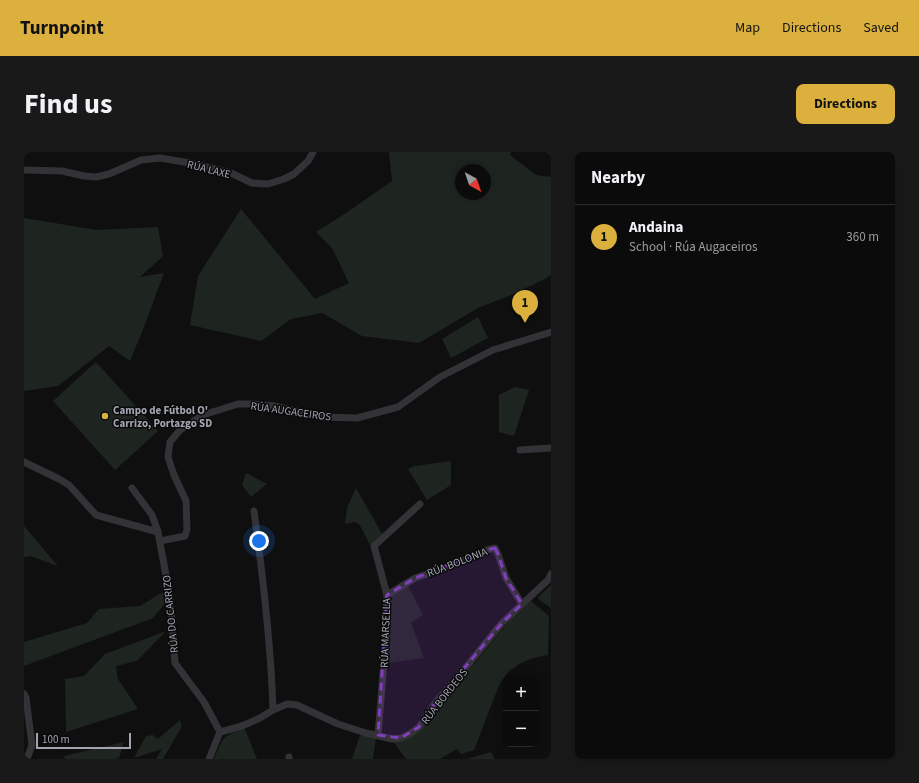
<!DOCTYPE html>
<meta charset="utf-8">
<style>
body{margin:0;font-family:"Source Sans 3",sans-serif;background:#19191a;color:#f1f3f6}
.controls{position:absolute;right:12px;bottom:12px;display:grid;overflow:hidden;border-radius:8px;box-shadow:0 2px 10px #0003}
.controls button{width:36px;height:36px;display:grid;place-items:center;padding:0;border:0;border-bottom:1px solid #2b2b2d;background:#0b0b0c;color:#f1f3f6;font:20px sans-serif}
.compass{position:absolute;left:431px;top:12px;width:36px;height:36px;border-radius:50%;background:#0b0b0c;box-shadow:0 2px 10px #0003;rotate:140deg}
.scale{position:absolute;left:12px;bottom:10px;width:95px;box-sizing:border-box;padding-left:4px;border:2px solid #a2a5b0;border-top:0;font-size:11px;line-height:14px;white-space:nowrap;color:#a2a5b0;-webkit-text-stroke:3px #0a0a0b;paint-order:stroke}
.you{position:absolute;left:235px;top:389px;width:14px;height:14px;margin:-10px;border:3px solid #fff;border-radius:50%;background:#1a73e8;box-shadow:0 0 0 6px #1a73e833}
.badge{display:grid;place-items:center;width:26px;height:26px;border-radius:50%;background:#dbb03d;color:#111;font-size:13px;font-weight:700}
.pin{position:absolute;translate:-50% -33px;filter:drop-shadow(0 1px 2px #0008)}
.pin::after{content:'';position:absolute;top:21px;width:14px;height:12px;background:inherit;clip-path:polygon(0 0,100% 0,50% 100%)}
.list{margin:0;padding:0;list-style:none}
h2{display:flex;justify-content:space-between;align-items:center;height:52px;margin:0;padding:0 16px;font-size:17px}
h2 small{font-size:13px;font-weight:400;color:#9a9b9d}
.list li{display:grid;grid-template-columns:26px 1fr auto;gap:12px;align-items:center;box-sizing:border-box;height:64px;padding:0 16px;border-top:1px solid #2b2b2d}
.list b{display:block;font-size:15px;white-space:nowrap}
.list p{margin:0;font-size:13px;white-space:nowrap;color:#9a9b9d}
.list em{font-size:13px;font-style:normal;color:#9a9b9d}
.map{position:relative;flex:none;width:527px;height:607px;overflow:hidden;border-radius:8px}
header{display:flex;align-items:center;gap:24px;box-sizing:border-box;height:56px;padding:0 20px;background:#dbb03d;color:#111}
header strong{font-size:19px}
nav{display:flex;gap:22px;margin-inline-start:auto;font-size:14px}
.intro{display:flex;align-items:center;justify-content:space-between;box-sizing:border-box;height:96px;padding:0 24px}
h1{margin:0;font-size:28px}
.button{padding:10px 18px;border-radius:8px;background:#dbb03d;color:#111;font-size:14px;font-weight:700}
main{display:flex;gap:24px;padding:0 24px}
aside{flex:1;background:#0b0b0c;border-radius:8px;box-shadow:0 2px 10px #0003}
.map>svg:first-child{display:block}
.green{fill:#1e241f;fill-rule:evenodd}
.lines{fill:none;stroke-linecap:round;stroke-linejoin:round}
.minor{stroke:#333337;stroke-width:7}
.marked{fill:#813ebd;fill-opacity:0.2;stroke:#813ebd;stroke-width:3;stroke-dasharray:8 5;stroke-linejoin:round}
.poi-dot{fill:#dbb03d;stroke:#0a0a0b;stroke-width:1.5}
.labels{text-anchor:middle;stroke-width:3;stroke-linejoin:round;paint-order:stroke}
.street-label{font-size:11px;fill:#a2a5b0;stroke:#0a0a0b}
.poi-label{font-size:11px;font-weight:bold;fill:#a2a5b0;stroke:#0a0a0b;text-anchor:start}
</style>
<header>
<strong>Turnpoint</strong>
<nav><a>Map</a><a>Directions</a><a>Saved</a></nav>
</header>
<div class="intro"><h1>Find us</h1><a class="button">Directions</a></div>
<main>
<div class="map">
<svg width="527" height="607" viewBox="0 0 527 607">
<rect width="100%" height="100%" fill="#0f0f10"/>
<!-- green -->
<g class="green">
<path d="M365,0H487L486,3L512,23L527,25V123L521,127L487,143L454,156L395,191L338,184L298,161L267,167L237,189L166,173L174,124L217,57L291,147L325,131L308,96L292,80L322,61L368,29ZM437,18H461V42H437Z"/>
<path d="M0,66L73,78L134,75L139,104L116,125L140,121L118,180L106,209L85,194L34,234L0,239Z"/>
<path d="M454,165L464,186L427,206L418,187Z"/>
<path d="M72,210L134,279L91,318L29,249Z"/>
<path d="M491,235L505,238L490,284L475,280V243Z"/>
<path d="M427,309V333L403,348L384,317L390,314Z"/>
<path d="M222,321L243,332L227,345L218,333Z"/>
<path d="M332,336L358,382L346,393L336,373L331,370L321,372L323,356Z"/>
<path d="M0,374L34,414L6,404L0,405Z"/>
<path d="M384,433L399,463L387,471L400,506L363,511L366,447L368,442Z"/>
<path d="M527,433V456L515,448L514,445Z"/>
<path d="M139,440L143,449L129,466L0,514V490L63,471L75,457L116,454Z"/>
<path d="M507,449L525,464L524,503L509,506L497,511L485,519L476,531L450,598L437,602L433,597L416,607H382L369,589L380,587L451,511L484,470Z"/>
<path d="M142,479L113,509L92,514L94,527L114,557L42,580L41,527L60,524L81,502Z"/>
<path d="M156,568L158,574L139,607H132L138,597L110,606L122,584L129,583L134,587Z"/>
<path d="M221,577L233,607H190C199,586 198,583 221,577Z"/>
<path d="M336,583L352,586L349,607H328Z"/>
<path d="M100,590L95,606L90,607H41L40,604Z"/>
<path d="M467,600L471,607H443Z"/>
</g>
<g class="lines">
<!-- minor -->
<g class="minor">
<path d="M0,18L38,19L60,24L72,25L85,22L117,8L136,6L166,11L207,21L228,31L244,32L260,27L270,22L284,9L289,0"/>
<path d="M496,298L527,296"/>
<path d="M0,310L35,327L45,333L72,363L134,380"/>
<path d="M108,336L128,363L134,380L146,445L151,511L180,550L196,580"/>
<path d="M230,359C239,425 247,491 249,558"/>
<path d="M136,389L161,384L163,378L162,349L150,323L144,305L146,290L156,278L179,263L214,252H229L250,254L298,265L333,266L374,255L416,225L469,198L527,180"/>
<path d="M363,443L391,426L427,414L466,397L471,396L474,402L482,426L498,452"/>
<path d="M0,542L2,546L8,593L4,604L1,607"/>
<path d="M354,583L362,485L363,443L350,394L396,352"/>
<path d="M185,607L196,580L218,574L236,566L249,558L263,552L273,553L314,572L342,581L368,587L377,586L386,582L395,575L412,550L439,519L478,471L524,428L527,422"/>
<path d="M265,607V605"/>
</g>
</g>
<!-- marked area -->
<path class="marked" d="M471,396L474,402L482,426L498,452L478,471L412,550L395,575L377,586L354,583L363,443L391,426L466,397Z"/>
<!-- markers -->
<circle class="poi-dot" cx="81" cy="264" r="4"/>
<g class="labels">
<!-- street labels -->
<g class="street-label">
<text transform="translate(185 17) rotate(14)" y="4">RÚA LAXE</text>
<text transform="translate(267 259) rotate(8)" y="4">RÚA AUGACEIROS</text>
<text transform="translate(433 410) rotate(-21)" y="4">RÚA BOLONIA</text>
<text transform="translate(146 462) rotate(-96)" y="4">RÚA DO CARRIZO</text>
<text transform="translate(361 481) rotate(-88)" y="4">RÚA MARSELLA</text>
<text transform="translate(420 544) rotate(-52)" y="4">RÚA BORDEOS</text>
</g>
<!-- poi labels -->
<g class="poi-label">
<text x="89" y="262">Campo de Fútbol O'<tspan x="89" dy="13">Carrizo, Portazgo SD</tspan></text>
</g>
</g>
</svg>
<div class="controls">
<button>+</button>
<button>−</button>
</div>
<svg class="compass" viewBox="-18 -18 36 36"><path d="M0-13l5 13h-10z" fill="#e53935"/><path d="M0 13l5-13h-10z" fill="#9a9b9d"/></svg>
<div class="scale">100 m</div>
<div class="you"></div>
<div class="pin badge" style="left:501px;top:171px">1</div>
</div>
<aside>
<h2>Nearby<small></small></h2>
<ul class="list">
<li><span class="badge">1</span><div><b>Andaina</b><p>School · Rúa Augaceiros</p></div><em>360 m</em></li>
</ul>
</aside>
</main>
